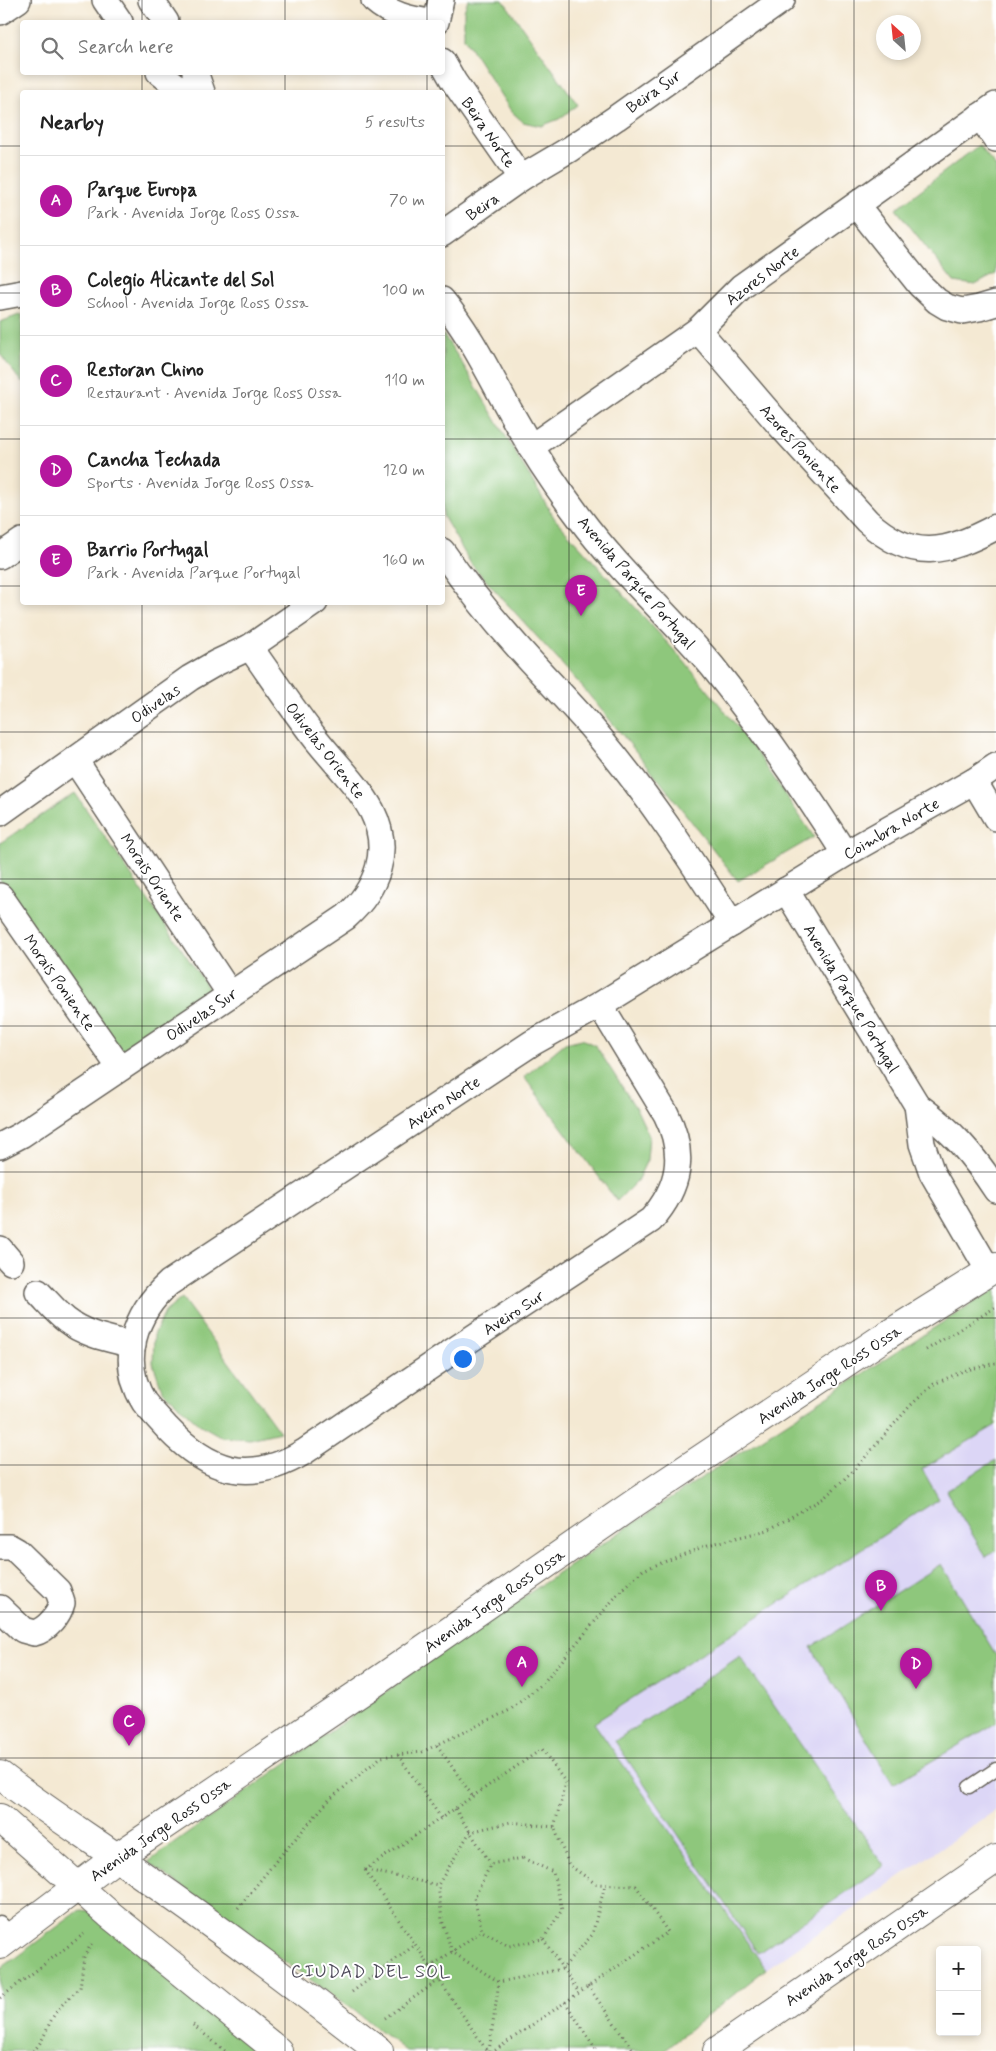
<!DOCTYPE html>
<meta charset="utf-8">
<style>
body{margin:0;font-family:Mynerve,sans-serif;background:#f2f2f2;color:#222}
.controls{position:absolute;right:15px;bottom:15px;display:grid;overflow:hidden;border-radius:5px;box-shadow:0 2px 8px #0003}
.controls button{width:45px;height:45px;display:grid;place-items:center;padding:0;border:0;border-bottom:1px solid #e0e0e0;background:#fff;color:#222;font:25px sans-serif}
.compass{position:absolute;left:876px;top:15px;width:45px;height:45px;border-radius:50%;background:#fff;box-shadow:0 2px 8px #0003;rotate:333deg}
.you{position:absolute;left:462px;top:1358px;width:18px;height:18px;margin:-12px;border:4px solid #fff;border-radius:50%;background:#1a73e8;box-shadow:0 0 0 8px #1a73e833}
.badge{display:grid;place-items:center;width:32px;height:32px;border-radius:50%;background:#b5179e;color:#fff;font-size:16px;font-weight:700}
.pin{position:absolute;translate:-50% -41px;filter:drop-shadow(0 1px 2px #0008)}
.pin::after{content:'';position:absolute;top:26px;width:18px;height:15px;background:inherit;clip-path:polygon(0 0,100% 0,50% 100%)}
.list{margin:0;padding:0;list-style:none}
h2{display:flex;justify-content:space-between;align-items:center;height:65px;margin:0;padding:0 20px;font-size:21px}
h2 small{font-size:16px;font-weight:400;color:#767676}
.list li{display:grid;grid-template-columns:32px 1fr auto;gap:15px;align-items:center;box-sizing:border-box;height:90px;padding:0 20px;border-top:1px solid #e0e0e0}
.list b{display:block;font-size:19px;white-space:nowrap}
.list p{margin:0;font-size:16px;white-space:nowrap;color:#767676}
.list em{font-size:16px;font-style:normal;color:#767676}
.icon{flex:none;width:28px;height:28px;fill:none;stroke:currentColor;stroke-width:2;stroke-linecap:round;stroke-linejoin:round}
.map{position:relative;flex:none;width:996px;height:2051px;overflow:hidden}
.search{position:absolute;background:#fff;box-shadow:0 2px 8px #0003;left:20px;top:20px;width:425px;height:55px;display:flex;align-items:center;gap:12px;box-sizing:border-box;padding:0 18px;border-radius:5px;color:#767676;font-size:19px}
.panel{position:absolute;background:#fff;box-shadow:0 2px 8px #0003;left:20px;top:90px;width:425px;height:515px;border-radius:5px}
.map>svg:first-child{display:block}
.built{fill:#dcd6f6}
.green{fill:#8ec77b;stroke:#55724c}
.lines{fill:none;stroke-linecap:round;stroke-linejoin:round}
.lane-casing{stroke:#68645c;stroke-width:15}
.street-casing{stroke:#68645c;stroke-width:28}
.secondary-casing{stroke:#68645c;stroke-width:30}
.path{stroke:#68645c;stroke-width:3;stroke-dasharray:1 4;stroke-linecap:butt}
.lane{stroke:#fff;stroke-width:12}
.street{stroke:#fff;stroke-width:25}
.secondary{stroke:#fff;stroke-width:28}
.grid{fill:none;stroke:#1c1c1c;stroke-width:1;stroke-opacity:0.55}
.labels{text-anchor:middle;stroke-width:4;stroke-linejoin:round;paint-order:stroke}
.street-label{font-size:16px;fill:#1c1c1c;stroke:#fff}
.neighbourhood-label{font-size:18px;letter-spacing:1px;fill:#4e4a5a;stroke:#fff}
</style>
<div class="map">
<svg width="996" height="2051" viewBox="0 0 996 2051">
<rect width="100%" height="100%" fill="#fff"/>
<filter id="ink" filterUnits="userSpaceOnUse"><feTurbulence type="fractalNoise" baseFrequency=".02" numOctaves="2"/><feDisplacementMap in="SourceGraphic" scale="10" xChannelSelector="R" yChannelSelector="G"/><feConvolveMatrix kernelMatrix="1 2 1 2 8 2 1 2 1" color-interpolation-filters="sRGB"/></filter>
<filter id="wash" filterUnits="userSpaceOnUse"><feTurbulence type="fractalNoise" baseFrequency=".0096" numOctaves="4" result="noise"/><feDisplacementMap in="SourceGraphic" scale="20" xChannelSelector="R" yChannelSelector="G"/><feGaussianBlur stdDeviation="1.12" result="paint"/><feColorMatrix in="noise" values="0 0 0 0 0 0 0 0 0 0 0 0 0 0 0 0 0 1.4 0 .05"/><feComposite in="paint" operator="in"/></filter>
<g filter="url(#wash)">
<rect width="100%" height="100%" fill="#f4e9d3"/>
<!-- built -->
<path class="built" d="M996,1425V1810L766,1969L594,1723L939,1499L922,1469Z"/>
<!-- green -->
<g class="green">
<path d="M468,0H503L578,105L559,119L541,126L523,122L511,111L464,38V11Z"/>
<path d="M979,145L996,167V274L975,285L954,282L896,209Z"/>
<path d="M22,314V383L0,354V322Z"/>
<path d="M443,334L462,363L555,519L683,660L746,737L814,837L738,881L648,766L579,683L471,564L443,516Z"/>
<path d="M75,793L211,992L119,1054L0,880V843Z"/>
<path d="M582,1039L596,1046L637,1110L649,1136L647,1160L637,1181L617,1201L524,1077L565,1043Z"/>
<path d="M996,1288V1425L922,1469L939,1499L594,1723L766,1969L663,2051H406L351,2008L248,1936L148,1862L444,1650L716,1468Z"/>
<path d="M182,1298L280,1432L250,1439L222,1437L199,1424L162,1390L153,1363L154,1335L165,1312Z"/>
<path d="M996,1460V1551L986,1557L946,1491Z"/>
<path d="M941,1564L996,1655V1723L893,1784L811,1647Z"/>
<path d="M740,1656L884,1866L758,1953L615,1741Z"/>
<path d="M80,1910L90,1911L263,2051H0V1969Z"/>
</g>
</g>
<g filter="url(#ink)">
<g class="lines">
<!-- lane casing -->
<g class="lane-casing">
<g id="lane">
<path d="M969,1787L996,1769"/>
<path d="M0,1922L13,1935"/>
</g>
</g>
<!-- street casing -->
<g class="street-casing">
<g id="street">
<path d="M105,0L120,22"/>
<path d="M151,0L166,22"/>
<path d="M374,0C391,15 409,19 431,22"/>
<path d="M0,12L18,0"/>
<path d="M436,22L441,0"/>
<path d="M442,61L454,82L521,178"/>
<path d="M159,72L184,92"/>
<path d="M195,72L202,92"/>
<path d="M980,116L996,139"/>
<path d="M857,206L920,285L937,301L947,307L962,311L979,308L996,303"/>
<path d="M442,234L521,178L570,149L616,118L782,0"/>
<path d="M0,297L22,293"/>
<path d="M442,300C471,335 489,374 511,413C531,449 554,484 579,517C619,571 669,615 712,666C760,726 804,789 845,854"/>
<path d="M698,330L776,421L867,521C913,563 946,553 996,527"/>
<path d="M531,447L698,330L741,287L996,105"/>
<path d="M442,551C465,584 490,616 517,646C543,676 571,703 596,733C647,793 690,858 732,924"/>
<path d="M0,556L22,541"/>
<path d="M75,760L230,994"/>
<path d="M974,781L996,818"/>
<path d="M0,813L190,678L216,663L250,647L315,602"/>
<path d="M786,890L917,1105C952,1131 972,1153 996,1190"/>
<path d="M0,896L120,1068"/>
<path d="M600,1005L666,1114C686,1154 680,1187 651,1220L459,1347L304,1452C249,1485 209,1472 167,1428C159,1419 151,1411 144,1402C118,1360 135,1313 169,1283L532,1043L600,1005L845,854L974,781L996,766"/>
<path d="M917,1105L922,1144L932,1173L989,1271"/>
<path d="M0,1146L21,1135L346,917C377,889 392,851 372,811C358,785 335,763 316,739C293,710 272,678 250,647"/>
<path d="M0,1249L11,1262"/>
<path d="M38,1292C47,1301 56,1312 66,1320C85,1335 110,1339 133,1345"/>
<path d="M0,1547H10L17,1551L58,1591L62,1603C59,1615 47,1630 34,1633L23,1630L0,1608"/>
</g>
</g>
<!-- secondary casing -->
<g class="secondary-casing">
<g id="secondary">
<path d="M0,1775C46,1811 95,1841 142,1875C223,1931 301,1990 379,2051"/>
<path d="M0,1818L109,1914L278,2051"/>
<path d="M0,1945L117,1857L370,1686L636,1502L881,1339L996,1267"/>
<path d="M717,2051L996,1859"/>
</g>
</g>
<!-- path -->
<g class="path">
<path d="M926,1350L996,1307"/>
<path d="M437,1745L473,1797"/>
<path d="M398,1755L441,1818"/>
<path d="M455,1809L491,1864"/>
<path d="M554,1827L511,1822L470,1832L438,1885L442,1920L452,1952L499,1982L562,1969L592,1935L605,1885"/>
<path d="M523,1858L553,1872L562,1910L543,1939L509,1946L482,1931L474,1898L491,1864Z"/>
<path d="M365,1870L542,1749L566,1783L554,1827L569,1865L596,1884L636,1886L668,1932L494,2051"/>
<path d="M365,1870L487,2051"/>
<path d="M366,1870L438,1885"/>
<path d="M238,1908L276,1861L329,1800L381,1757L422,1752L510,1710L543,1683L623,1588L643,1570L708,1545L768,1530L824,1498L855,1469L910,1406L934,1384L963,1371L996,1363"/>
<path d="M543,1939L579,1993"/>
<path d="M430,1967L482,1931"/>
<path d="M588,1986L634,2051"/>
<path d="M352,1992L415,1945"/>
<path d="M0,1998L84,1934"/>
<path d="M565,2002L597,2051"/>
<path d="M385,2018L439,1980"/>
<path d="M193,2025L225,2051"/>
<path d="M33,2051C44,2042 47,2025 55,2014C62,2003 71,1996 80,1988L84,1957L93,1941"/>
<path d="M489,2051L499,1982"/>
</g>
<!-- lane -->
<use href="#lane" class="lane"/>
<!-- street -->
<use href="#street" class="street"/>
<!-- secondary -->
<use href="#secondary" class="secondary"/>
</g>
</g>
<!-- grid -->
<path class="grid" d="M142,0V22M285,0V22M427,0V22M569,0V2051M711,0V2051M854,0V2051M142,72V92M285,72V92M427,72V92M0,146H22M442,146H996M0,293H22M442,293H996M0,439H22M442,439H996M0,586H22M442,586H996M142,602V2051M285,602V2051M427,602V2051M0,732H996M0,879H996M0,1026H996M0,1172H996M0,1318H996M0,1465H996M0,1612H996M0,1758H996M0,1904H996"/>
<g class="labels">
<!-- street labels -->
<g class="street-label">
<text transform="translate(653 91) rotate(-35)" y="6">Beira Sur</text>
<text transform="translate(489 132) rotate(55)" y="6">Beira Norte</text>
<text transform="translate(482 206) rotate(-35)" y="6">Beira</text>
<text transform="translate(762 275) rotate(-37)" y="6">Azores Norte</text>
<text transform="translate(801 448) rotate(48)" y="6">Azores Poniente</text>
<text transform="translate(637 582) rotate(49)" y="6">Avenida Parque Portugal</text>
<text transform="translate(155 703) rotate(-35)" y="6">Odivelas</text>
<text transform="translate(326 750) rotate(52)" y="6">Odivelas Oriente</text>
<text transform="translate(891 828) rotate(-30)" y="6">Coimbra Norte</text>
<text transform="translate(153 877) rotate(56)" y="6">Morais Oriente</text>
<text transform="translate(60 982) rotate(55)" y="6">Morais Poniente</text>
<text transform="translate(852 998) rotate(59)" y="6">Avenida Parque Portugal</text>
<text transform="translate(201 1014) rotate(-34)" y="6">Odivelas Sur</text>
<text transform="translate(443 1102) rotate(-33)" y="6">Aveiro Norte</text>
<text transform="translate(513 1312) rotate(-33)" y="6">Aveiro Sur</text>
<text transform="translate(829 1374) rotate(-33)" y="6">Avenida Jorge Ross Ossa</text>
<text transform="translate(494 1600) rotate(-35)" y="6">Avenida Jorge Ross Ossa</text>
<text transform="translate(160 1829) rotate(-35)" y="6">Avenida Jorge Ross Ossa</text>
<text transform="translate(856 1955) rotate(-34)" y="6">Avenida Jorge Ross Ossa</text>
</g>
<!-- neighbourhood labels -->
<g class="neighbourhood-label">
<text x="371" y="1977">CIUDAD DEL SOL</text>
</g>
</g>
</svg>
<div class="controls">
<button>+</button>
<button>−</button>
</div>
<svg class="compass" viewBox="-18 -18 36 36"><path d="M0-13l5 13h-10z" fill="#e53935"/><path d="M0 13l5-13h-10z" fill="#767676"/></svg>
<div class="you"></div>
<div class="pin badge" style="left:522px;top:1687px">A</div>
<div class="pin badge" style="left:881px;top:1611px">B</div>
<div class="pin badge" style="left:129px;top:1746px">C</div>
<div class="pin badge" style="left:916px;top:1689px">D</div>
<div class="pin badge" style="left:581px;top:616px">E</div>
<div class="search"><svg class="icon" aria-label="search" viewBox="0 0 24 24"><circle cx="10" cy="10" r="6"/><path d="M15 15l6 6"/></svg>Search here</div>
<section class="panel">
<h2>Nearby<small>5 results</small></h2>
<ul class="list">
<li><span class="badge">A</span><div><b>Parque Europa</b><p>Park · Avenida Jorge Ross Ossa</p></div><em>70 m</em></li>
<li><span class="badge">B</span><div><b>Colegio Alicante del Sol</b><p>School · Avenida Jorge Ross Ossa</p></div><em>100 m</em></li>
<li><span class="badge">C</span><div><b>Restoran Chino</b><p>Restaurant · Avenida Jorge Ross Ossa</p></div><em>110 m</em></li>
<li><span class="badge">D</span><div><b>Cancha Techada</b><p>Sports · Avenida Jorge Ross Ossa</p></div><em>120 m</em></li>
<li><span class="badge">E</span><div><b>Barrio Portugal</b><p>Park · Avenida Parque Portugal</p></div><em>160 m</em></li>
</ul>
</section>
</div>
